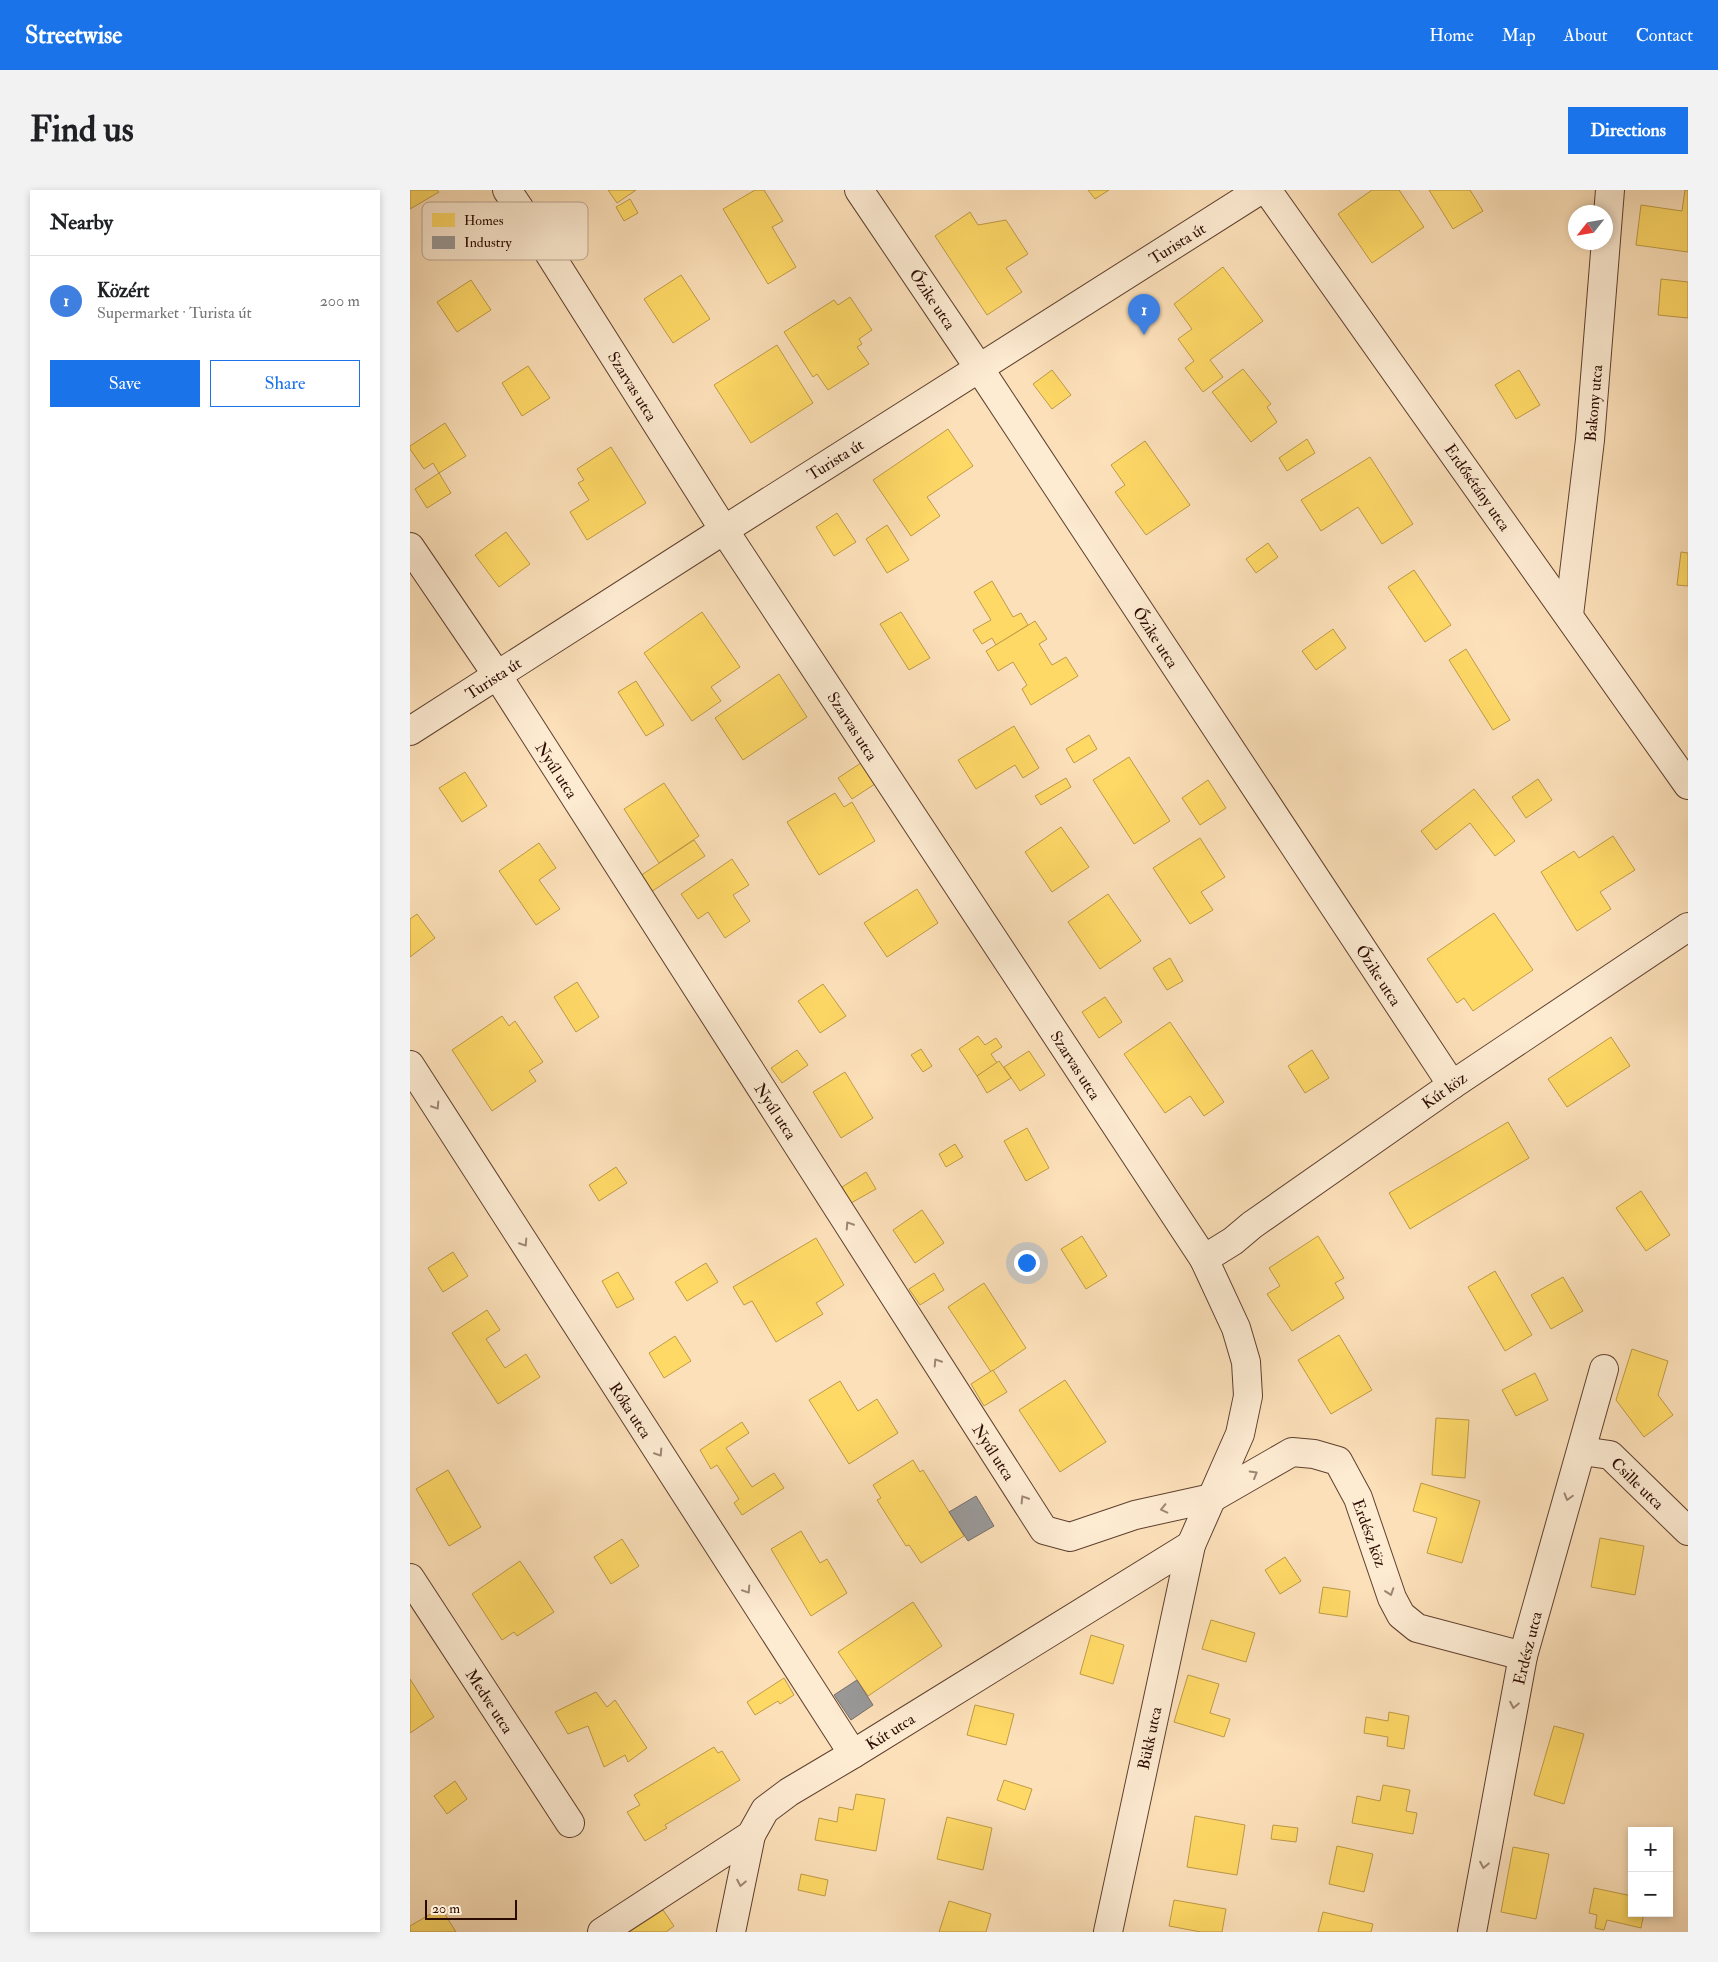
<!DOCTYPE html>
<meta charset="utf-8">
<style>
body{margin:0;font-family:"IM FELL Double Pica",serif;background:#f2f2f2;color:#202124}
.controls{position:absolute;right:15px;bottom:15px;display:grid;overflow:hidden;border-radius:0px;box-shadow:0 2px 8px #0003}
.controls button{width:45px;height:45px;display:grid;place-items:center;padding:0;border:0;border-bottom:1px solid #e0e0e0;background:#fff;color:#202124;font:25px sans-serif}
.compass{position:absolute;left:1158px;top:15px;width:45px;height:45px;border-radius:50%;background:#fff;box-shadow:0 2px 8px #0003;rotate:239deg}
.scale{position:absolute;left:15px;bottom:12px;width:92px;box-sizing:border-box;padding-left:5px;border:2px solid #2b0b00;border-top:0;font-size:14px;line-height:18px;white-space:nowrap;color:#2b0b00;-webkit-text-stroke:4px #fdebd2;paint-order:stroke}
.you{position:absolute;left:616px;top:1072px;width:18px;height:18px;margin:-12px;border:4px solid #fff;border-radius:50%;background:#1a73e8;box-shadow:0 0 0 8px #1a73e833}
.badge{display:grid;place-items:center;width:32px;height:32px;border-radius:50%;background:#1a73e8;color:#fff;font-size:16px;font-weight:700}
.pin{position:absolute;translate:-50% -41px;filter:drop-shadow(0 1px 2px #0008)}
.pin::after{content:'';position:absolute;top:26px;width:18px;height:15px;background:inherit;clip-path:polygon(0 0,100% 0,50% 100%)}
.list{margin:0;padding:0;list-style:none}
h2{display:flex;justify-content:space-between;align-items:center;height:65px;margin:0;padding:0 20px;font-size:21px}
h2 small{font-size:16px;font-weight:400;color:#757577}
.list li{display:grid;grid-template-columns:32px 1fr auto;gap:15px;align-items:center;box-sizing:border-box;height:90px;padding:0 20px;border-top:1px solid #e0e0e0}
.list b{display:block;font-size:19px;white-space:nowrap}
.list p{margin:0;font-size:16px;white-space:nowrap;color:#757577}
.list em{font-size:16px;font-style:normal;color:#757577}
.actions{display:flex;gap:10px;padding:15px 20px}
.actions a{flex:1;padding:11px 0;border:1px solid #1a73e8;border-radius:0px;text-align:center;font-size:18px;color:#1a73e8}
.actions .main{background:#1a73e8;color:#fff}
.map{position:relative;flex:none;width:1278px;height:1742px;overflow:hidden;border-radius:0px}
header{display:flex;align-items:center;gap:30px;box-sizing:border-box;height:70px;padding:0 25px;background:#1a73e8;color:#fff}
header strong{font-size:24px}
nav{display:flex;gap:28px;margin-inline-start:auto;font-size:18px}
.intro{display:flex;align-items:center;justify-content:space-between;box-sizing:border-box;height:120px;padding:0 30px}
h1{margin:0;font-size:35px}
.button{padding:12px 22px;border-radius:0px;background:#1a73e8;color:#fff;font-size:18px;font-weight:700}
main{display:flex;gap:30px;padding:0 30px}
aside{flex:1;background:#fff;border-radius:0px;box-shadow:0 2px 8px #0003}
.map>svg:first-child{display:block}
.homes{fill:#ffd966;stroke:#bf9b47}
.industry{fill:#999;stroke:#786e6b}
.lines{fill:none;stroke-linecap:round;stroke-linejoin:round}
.minor-casing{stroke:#5f402e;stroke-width:30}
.minor{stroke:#fdebd2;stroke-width:28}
.oneway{stroke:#9e8674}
.labels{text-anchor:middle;stroke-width:5;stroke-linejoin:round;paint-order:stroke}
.street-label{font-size:16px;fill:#2b0b00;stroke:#fdebd2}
.key{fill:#fdebd2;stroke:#bea893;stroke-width:1}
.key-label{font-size:14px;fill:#2b0b00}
</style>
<header>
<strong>Streetwise</strong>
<nav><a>Home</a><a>Map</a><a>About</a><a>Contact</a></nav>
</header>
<div class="intro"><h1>Find us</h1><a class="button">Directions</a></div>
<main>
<aside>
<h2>Nearby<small></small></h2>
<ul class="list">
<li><span class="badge" style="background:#3f7fe0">1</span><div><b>Közért</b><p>Supermarket · Turista út</p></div><em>200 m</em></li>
</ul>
<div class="actions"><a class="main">Save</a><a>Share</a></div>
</aside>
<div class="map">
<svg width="1278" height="1742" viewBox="0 0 1278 1742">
<rect width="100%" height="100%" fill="#fce0b9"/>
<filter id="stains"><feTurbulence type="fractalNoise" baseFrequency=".004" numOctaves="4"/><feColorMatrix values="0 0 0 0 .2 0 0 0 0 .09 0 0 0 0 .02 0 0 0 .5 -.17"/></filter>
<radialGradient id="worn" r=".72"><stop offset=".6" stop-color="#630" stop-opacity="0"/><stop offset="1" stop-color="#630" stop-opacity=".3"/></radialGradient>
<!-- homes -->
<g class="homes">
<path d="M0,0H27L29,2L0,19Z"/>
<path d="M198,0H226L207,13Z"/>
<path d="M345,0H354L373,31L362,37L386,77L358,94L313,19Z"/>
<path d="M678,0H699L685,9Z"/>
<path d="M962,0H989L1014,37L962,73L928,24Z"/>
<path d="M1019,0H1060L1073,21L1043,39Z"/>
<path d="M1275,0H1278V62L1226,55L1231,15L1272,21Z"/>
<path d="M220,9L228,23L214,31L206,17Z"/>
<path d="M560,22L568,35L596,30L618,64L596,78L612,102L577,125L525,46Z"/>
<path d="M813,77L853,131L800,170L813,187L793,202L775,178L784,171L768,149L782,139L764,114Z"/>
<path d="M271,85L300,129L263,153L234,109Z"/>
<path d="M1251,89L1278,92V128L1248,125Z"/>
<path d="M61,90L81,120L47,142L27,112Z"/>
<path d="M440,107L462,140L449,149L452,154L447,157L459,174L418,200L407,184L403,187L374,142L424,110L428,115Z"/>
<path d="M367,155L403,213L341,253L304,195Z"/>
<path d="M118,176L140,208L112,226L92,193Z"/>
<path d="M833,179L861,214L857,217L867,232L841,252L802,202Z"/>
<path d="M642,180L661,205L642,219L623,194Z"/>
<path d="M1109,180L1130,215L1106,229L1085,195Z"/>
<path d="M35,233L56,266L29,283L23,273L14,279L0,259V256Z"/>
<path d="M538,239L563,276L517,307L530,326L501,346L463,290Z"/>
<path d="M897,249L905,263L877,281L869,268Z"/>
<path d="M735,251L780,315L736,345L705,302L715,295L701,275Z"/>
<path d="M201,257L236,313L177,350L160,322L179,310L168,293L174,290L167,279Z"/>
<path d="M960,267L1003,334L972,354L948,317L911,341L891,310Z"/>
<path d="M29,283L41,303L17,318L5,299Z"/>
<path d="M427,323L446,352L424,366L406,337Z"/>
<path d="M477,335L499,370L477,383L456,349Z"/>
<path d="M96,342L120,374L89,397L65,365Z"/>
<path d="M858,353L868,367L846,383L836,369Z"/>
<path d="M1271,362L1278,363V396L1267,395Z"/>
<path d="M1004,380L1041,435L1015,452L978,397Z"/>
<path d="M582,391L603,427L611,423L618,435L586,455L582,448L572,454L563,440L581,430L564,402Z"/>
<path d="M292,422L330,477L301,497L311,511L282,531L234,463Z"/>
<path d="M491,422L520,468L499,480L470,434Z"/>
<path d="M625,431L637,449L629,454L642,475L656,467L668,486L621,515L612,499L617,495L603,472L588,481L576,461Z"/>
<path d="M923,439L936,458L906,480L892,461Z"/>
<path d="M1056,459L1100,530L1083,540L1039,470Z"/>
<path d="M369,484L397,527L333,570L305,528Z"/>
<path d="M226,491L254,535L236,546L208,502Z"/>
<path d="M604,536L629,578L613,588L605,575L566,599L548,570Z"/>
<path d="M679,545L687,559L664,573L656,559Z"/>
<path d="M719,567L760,631L724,654L683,590Z"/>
<path d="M454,571L468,592L442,609L428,588Z"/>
<path d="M55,582L77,616L52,632L29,598Z"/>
<path d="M656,588L661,597L631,615L625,606Z"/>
<path d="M1128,589L1142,610L1116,628L1102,607Z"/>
<path d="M798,590L816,618L790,635L772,608Z"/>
<path d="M254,593L289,646L249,673L214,619Z"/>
<path d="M1064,599L1105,651L1085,666L1060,633L1026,660L1011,641Z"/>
<path d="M425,603L434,617L442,612L465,651L409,685L377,632Z"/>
<path d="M651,637L679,677L642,702L615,662Z"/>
<path d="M1203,646L1225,680L1190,702L1201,719L1167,741L1131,682L1164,661L1169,668Z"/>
<path d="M790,648L815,687L791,702L803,720L780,734L743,678Z"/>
<path d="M284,650L295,666L241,702L230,686Z"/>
<path d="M129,653L146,678L129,690L150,719L126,735L89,681Z"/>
<path d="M322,669L339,695L323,705L340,731L315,748L298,722L288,729L271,704Z"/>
<path d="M507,699L528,733L477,767L454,733Z"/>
<path d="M698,704L731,751L690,779L658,732Z"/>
<path d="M1084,723L1123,780L1063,821L1054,808L1047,813L1017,769Z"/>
<path d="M7,724L25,748L0,767V729Z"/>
<path d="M760,768L773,791L757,800L743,778Z"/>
<path d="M167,792L189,827L166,842L144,807Z"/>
<path d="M413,794L436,826L410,843L388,811Z"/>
<path d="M695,807L712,832L689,848L672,822Z"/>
<path d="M92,826L99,836L105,831L133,872L119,881L126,891L82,921L42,860Z"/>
<path d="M760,832L814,912L794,926L780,906L755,923L714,864Z"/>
<path d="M568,846L575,855L586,848L592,857L581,864L587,873L567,886L549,859Z"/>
<path d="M1201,847L1220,876L1157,917L1138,889Z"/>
<path d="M511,859L522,876L513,882L501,865Z"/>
<path d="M387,860L398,875L372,893L361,878Z"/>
<path d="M902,860L919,888L895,903L878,876Z"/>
<path d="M619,861L635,885L610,901L594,877Z"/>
<path d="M589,871L601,888L577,903L567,886Z"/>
<path d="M435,882L463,928L431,948L403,902Z"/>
<path d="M1098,932L1119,968L1000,1039L979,1003Z"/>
<path d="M617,938L639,978L616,991L594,951Z"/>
<path d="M545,954L553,967L536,977L529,964Z"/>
<path d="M206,977L217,993L189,1011L179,995Z"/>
<path d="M456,982L466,999L441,1013L432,997Z"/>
<path d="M1231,1001L1260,1045L1236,1061L1206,1018Z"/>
<path d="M512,1020L534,1053L505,1073L483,1040Z"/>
<path d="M672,1046L697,1086L676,1099L651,1059Z"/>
<path d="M908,1046L934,1088L925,1093L934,1108L882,1141L857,1104L870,1096L859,1078Z"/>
<path d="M406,1048L434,1095L406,1113L413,1124L366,1152L342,1111L334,1115L323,1097Z"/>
<path d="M43,1062L58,1086L33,1102L18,1078Z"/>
<path d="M296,1073L308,1092L277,1111L265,1092Z"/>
<path d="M1085,1081L1122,1145L1095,1161L1058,1097Z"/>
<path d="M208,1082L224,1109L207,1118L192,1091Z"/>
<path d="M524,1083L534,1100L510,1115L499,1099Z"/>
<path d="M1153,1087L1173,1121L1141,1139L1121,1105Z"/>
<path d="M574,1093L616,1158L581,1182L538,1117Z"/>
<path d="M77,1120L90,1140L76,1149L95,1178L116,1164L130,1187L88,1214L42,1143Z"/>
<path d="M929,1145L962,1200L921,1224L888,1170Z"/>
<path d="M265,1146L281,1171L254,1188L239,1163Z"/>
<path d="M1222,1159L1258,1171L1248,1205L1263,1225L1234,1247L1206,1210Z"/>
<path d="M583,1180L597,1202L574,1216L561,1194Z"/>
<path d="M1125,1183L1138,1210L1106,1226L1092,1200Z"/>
<path d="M655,1190L696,1252L650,1282L609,1220Z"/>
<path d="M430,1191L448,1221L467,1209L488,1243L439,1274L399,1210Z"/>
<path d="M1026,1228L1059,1230L1055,1288L1022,1285Z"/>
<path d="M332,1232L339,1243L316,1258L342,1297L364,1283L374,1298L332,1325L324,1313L329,1309L307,1275L301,1279L290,1260Z"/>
<path d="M503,1270L510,1282L513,1280L554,1346L511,1373L499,1355L496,1356L467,1310L471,1308L463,1295Z"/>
<path d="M38,1280L71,1337L39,1356L6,1299Z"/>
<path d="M1011,1293L1070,1311L1052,1373L1017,1363L1027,1328L1003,1321Z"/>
<path d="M391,1341L410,1373L417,1369L437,1403L401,1426L361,1359Z"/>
<path d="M1190,1348L1234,1356L1225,1405L1181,1397Z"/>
<path d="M212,1349L229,1376L201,1394L184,1367Z"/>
<path d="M875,1367L891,1391L870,1404L855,1380Z"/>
<path d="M110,1371L144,1422L107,1446L104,1442L92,1450L62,1404Z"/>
<path d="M913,1397L940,1401L937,1427L909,1423Z"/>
<path d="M503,1412L532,1456L458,1506L428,1462Z"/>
<path d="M801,1430L845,1443L836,1472L792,1459Z"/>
<path d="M681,1445L714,1455L703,1494L670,1484Z"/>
<path d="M778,1485L809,1494L800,1523L820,1529L814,1547L764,1532Z"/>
<path d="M374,1488L384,1505L370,1514L368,1511L345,1525L337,1512Z"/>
<path d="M0,1489L24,1527L0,1543Z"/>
<path d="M186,1502L197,1517L205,1510L237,1558L218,1572L215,1565L194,1577L178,1536L158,1544L145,1522Z"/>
<path d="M565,1515L604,1524L596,1555L557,1545Z"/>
<path d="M979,1522L999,1526L994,1559L977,1556L978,1547L954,1543L956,1527L978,1531Z"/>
<path d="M1144,1536L1174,1544L1154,1614L1124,1605Z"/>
<path d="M304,1557L308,1563L312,1561L330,1590L255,1635L257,1638L235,1651L217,1622L230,1615L224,1605Z"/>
<path d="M594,1590L622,1599L615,1620L587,1610Z"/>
<path d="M45,1591L57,1609L37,1624L24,1606Z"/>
<path d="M973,1595L1000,1600L996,1621L1007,1623L1003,1644L942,1633L947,1606L970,1611Z"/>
<path d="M446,1604L475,1609L466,1661L405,1650L409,1628L427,1632L429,1617L443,1620Z"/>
<path d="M785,1626L835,1635L827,1685L777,1677Z"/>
<path d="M537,1627L582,1638L573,1680L527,1669Z"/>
<path d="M863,1635L888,1638L886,1652L861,1649Z"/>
<path d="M927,1656L963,1664L954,1702L919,1694Z"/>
<path d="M1103,1657L1139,1664L1126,1729L1091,1722Z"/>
<path d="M391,1684L418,1690L415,1706L388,1700Z"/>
<path d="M1184,1698L1222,1706V1723H1234L1231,1738L1197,1730L1194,1740L1185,1738L1187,1725L1179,1723Z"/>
<path d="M764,1710L816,1719L812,1742H791L759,1736Z"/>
<path d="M539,1711L581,1724L576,1742H529Z"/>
<path d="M31,1718L46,1742H0V1736Z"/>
<path d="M253,1720L264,1736L256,1742H219Z"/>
<path d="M913,1722L963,1734L961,1742H908Z"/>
</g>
<!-- industry -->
<g class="industry">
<path d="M566,1306L584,1336L558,1351L539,1322Z"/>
<path d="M447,1490L463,1515L441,1530L424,1505Z"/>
</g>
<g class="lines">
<!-- minor casing -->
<g class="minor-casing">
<g id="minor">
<path d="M97,0L132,52L314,340L794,1069L826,1138L836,1172L838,1206L830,1244L781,1355L698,1742"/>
<path d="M449,0L569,178L1042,895"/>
<path d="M857,0L1278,595"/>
<path d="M0,357L87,485L634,1340L660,1347L725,1325L802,1308L882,1262L904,1264L928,1271L948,1308L982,1408L991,1425L1007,1438L1113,1466"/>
<path d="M1159,425L1180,250L1200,0"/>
<path d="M0,541L314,340L850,0"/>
<path d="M0,875L443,1564"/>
<path d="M794,1069L823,1051L842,1035L1042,895L1278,737"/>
<path d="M1172,1261L1200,1265L1278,1341"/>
<path d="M0,1388L160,1633"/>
<path d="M192,1742L341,1645L355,1620L379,1602L443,1564L781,1355"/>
<path d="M321,1742L341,1645"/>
<path d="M1062,1742L1113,1466L1194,1179"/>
</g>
</g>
<!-- minor -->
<use href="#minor" class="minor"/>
</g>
<!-- one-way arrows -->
<defs><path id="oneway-chevron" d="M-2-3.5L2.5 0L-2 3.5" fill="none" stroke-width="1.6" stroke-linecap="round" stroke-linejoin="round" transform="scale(1.25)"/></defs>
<g class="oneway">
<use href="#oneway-chevron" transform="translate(26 916) rotate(57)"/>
<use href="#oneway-chevron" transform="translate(439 1035) rotate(-123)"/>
<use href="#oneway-chevron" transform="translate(114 1053) rotate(57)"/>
<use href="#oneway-chevron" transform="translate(527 1172) rotate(-123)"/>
<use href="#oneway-chevron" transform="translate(249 1263) rotate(57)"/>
<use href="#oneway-chevron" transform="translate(844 1284) rotate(-30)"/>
<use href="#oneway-chevron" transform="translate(1158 1307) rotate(106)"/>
<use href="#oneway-chevron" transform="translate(614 1309) rotate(-122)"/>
<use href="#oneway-chevron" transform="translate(754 1319) rotate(167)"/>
<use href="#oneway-chevron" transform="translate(337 1400) rotate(57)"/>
<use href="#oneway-chevron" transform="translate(980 1402) rotate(71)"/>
<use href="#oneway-chevron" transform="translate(1104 1515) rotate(101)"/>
<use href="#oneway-chevron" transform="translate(1074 1675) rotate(101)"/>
<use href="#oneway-chevron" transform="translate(331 1693) rotate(101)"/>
</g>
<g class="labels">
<!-- street labels -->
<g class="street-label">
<text transform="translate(767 53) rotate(-32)" y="6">Turista út</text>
<text transform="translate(523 109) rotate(56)" y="6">Őzike utca</text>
<text transform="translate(223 196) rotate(58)" y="6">Szarvas utca</text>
<text transform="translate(1183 213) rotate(-85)" y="6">Bakony utca</text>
<text transform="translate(425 269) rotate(-32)" y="6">Turista út</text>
<text transform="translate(1068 297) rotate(55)" y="6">Erdősétány utca</text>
<text transform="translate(746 447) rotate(57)" y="6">Őzike utca</text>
<text transform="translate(83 488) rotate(-33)" y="6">Turista út</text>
<text transform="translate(443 536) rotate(57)" y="6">Szarvas utca</text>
<text transform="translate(147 580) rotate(57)" y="6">Nyúl utca</text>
<text transform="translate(969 785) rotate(57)" y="6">Őzike utca</text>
<text transform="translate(666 875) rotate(57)" y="6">Szarvas utca</text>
<text transform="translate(1034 900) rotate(-35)" y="6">Kút köz</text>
<text transform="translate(366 921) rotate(57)" y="6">Nyúl utca</text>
<text transform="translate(221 1220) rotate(57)" y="6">Róka utca</text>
<text transform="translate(584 1262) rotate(57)" y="6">Nyúl utca</text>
<text transform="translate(1228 1293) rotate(44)" y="6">Csille utca</text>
<text transform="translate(960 1343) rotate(70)" y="6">Erdész köz</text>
<text transform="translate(1117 1458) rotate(-76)" y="6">Erdész utca</text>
<text transform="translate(80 1511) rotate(57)" y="6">Medve utca</text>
<text transform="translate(480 1541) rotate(-32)" y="6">Kút utca</text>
<text transform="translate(739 1548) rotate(-78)" y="6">Bükk utca</text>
</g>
</g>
<!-- legend -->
<rect x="12" y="12" width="166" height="58" rx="8" class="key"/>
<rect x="22" y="23" width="23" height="14" fill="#ffd966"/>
<rect x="22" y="46" width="23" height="13" fill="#999"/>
<g class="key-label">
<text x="54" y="35">Homes</text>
<text x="54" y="57">Industry</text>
</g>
<rect width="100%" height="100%" filter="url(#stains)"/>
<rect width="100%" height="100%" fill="url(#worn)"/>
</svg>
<div class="controls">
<button>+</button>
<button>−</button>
</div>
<svg class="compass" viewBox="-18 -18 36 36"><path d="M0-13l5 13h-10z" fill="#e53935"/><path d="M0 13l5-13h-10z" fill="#757577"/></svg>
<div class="scale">20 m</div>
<div class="you"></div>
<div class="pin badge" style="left:734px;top:145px;background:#3f7fe0">1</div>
</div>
</main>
